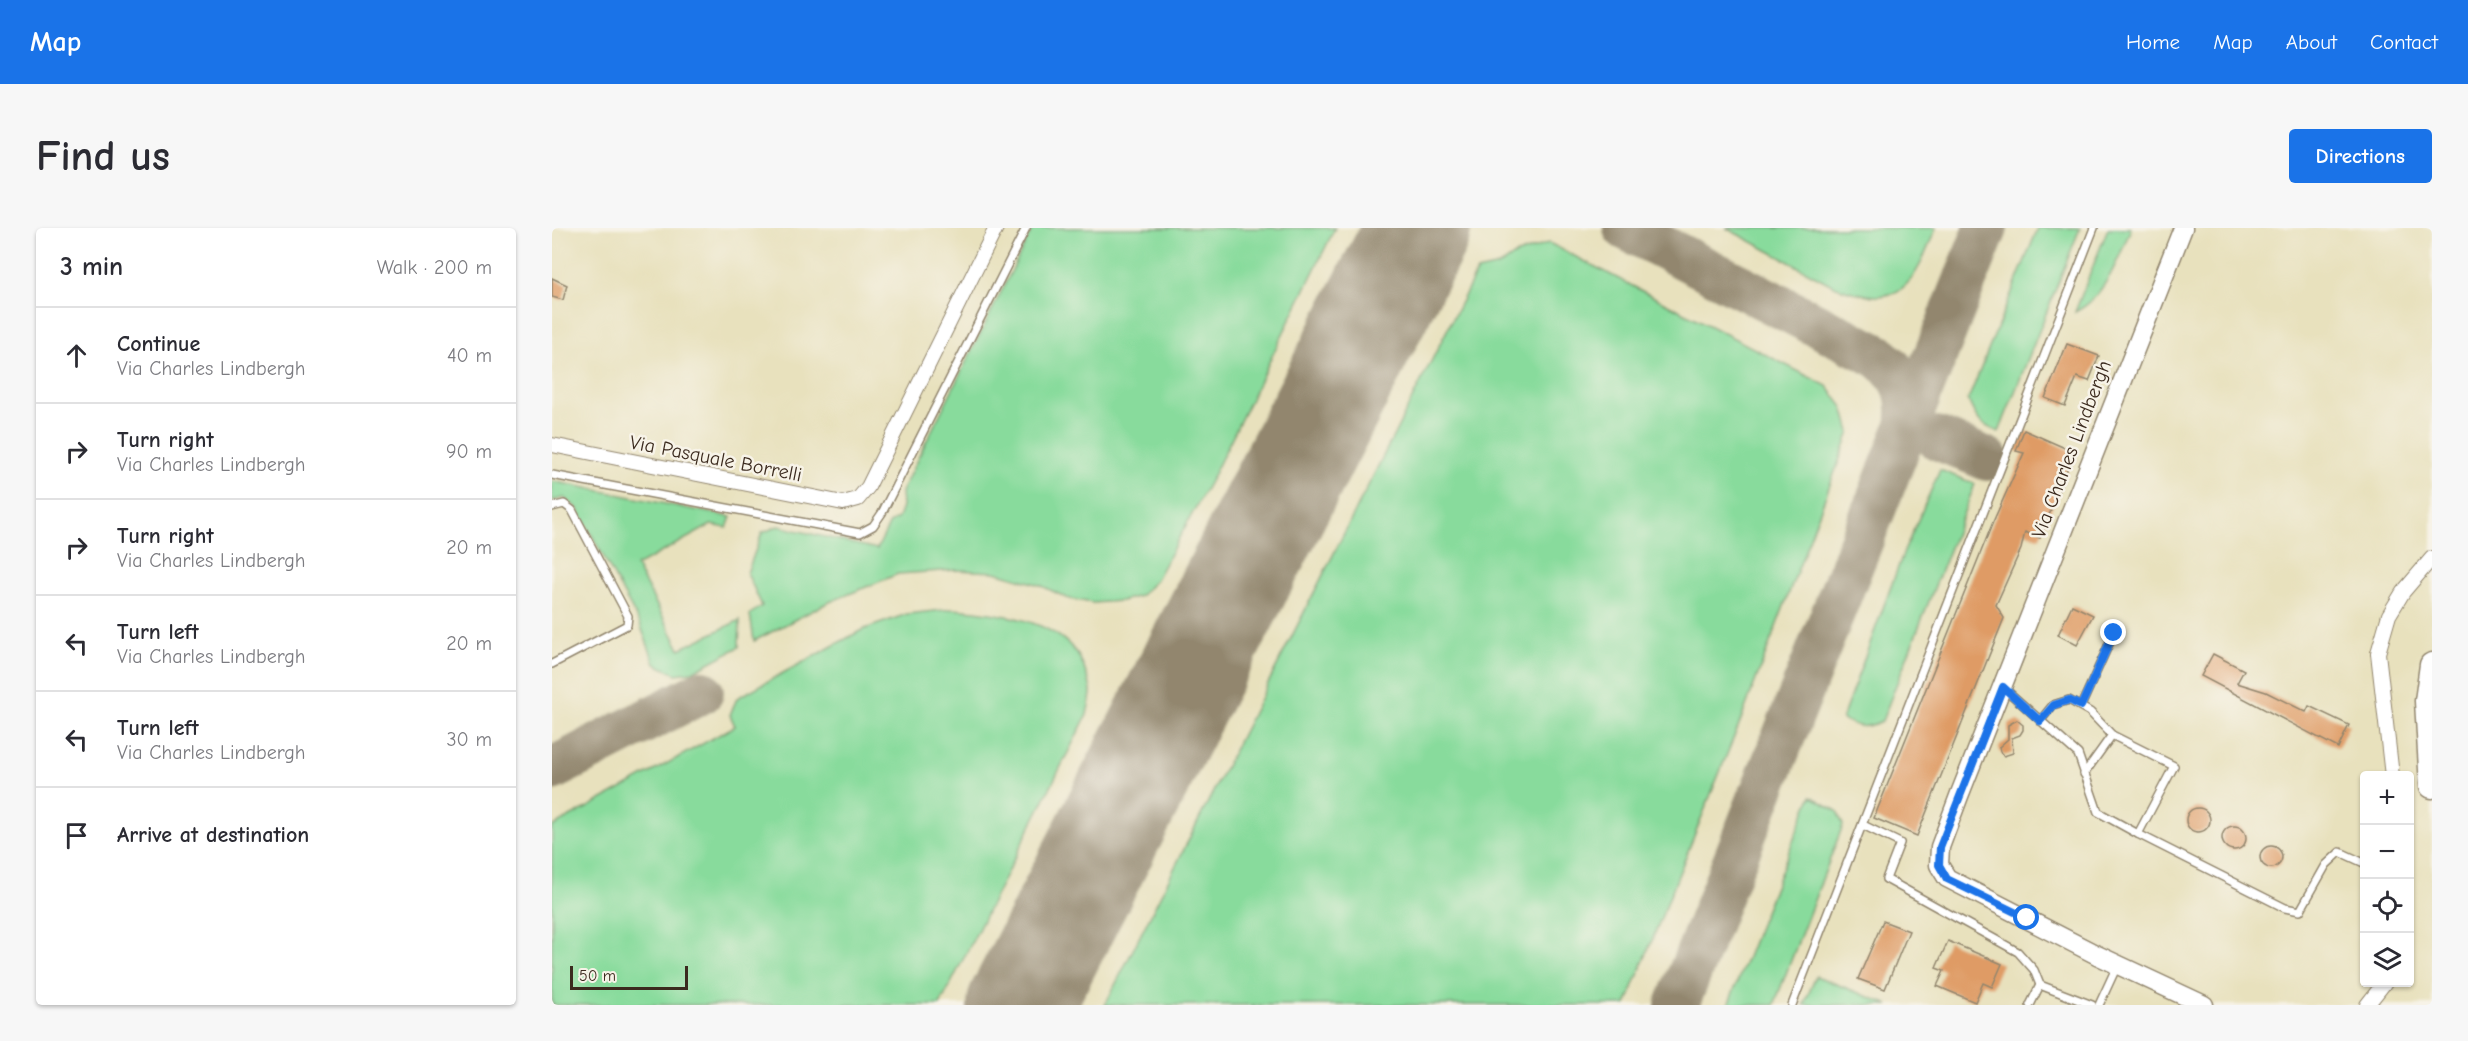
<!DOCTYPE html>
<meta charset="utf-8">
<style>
body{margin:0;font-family:"Comic Neue",sans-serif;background:#f7f7f7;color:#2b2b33}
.controls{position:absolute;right:18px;bottom:18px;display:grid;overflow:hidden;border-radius:6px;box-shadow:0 2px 4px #0004}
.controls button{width:54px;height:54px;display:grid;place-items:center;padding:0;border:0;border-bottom:2px solid #e1e1e2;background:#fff;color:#2b2b33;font:30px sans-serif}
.scale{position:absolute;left:18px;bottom:15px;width:118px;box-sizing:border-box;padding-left:6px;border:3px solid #3b2a1e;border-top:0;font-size:16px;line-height:21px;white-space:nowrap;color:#3b2a1e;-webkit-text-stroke:4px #f7f3e8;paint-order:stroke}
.stop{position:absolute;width:18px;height:18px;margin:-14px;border:4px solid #1a73e8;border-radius:50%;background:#fff}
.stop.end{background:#1a73e8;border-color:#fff;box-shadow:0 2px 6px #0008}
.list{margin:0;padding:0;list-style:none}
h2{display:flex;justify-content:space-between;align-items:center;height:78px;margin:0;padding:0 24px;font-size:26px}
h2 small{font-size:20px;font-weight:400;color:#7c7c81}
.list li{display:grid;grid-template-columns:39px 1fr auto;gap:18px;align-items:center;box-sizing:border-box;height:96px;padding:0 24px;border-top:2px solid #e1e1e2}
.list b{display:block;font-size:22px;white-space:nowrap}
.list p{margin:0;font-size:20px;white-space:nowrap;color:#7c7c81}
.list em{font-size:20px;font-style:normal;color:#7c7c81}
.icon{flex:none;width:33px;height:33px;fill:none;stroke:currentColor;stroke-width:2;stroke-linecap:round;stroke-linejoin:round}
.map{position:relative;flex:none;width:1880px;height:777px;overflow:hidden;border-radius:6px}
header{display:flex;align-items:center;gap:36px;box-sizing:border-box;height:84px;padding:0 30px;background:#1a73e8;color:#fff}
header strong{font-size:28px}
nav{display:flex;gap:33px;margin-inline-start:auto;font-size:21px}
.intro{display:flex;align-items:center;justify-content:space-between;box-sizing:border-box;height:144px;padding:0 36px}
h1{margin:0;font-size:42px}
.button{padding:15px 27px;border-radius:6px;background:#1a73e8;color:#fff;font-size:21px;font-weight:700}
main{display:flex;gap:36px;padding:0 36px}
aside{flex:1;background:#fff;border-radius:6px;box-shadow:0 2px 4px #0004}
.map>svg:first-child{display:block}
.green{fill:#88db9c;stroke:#62825d;stroke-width:1.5}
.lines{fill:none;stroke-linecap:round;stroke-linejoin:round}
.taxiway{stroke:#92866e;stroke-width:44}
.runway{stroke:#92866e;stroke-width:106}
.building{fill:#df9b65}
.lane-casing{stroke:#92866e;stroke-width:10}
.street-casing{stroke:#92866e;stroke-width:16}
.secondary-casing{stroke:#92866e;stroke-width:21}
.highway-casing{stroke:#92866e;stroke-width:27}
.lane{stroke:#fff;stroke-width:7}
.street{stroke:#fff;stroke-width:14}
.secondary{stroke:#fff;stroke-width:18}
.highway{stroke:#fff;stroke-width:24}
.route{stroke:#1a73e8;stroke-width:8}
.labels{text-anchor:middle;stroke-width:5;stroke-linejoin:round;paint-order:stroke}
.street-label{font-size:20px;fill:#3b2a1e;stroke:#f7f3e8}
</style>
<header>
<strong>Map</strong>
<nav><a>Home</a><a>Map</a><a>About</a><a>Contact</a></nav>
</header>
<div class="intro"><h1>Find us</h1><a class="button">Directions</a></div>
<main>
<aside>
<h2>3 min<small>Walk · 200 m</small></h2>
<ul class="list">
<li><svg class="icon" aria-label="ahead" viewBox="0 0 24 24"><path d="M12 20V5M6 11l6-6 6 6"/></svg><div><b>Continue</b><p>Via Charles Lindbergh</p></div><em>40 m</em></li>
<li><svg class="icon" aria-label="right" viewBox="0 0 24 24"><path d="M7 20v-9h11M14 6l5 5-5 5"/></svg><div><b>Turn right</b><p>Via Charles Lindbergh</p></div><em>90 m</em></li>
<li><svg class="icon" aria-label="right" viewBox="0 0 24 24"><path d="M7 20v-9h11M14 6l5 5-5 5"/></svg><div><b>Turn right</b><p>Via Charles Lindbergh</p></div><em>20 m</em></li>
<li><svg class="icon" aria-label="left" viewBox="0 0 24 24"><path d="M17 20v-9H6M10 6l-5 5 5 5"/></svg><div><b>Turn left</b><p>Via Charles Lindbergh</p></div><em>20 m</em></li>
<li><svg class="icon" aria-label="left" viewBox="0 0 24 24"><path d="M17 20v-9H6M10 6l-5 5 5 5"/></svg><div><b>Turn left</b><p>Via Charles Lindbergh</p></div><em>30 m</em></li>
<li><svg class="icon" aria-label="arrive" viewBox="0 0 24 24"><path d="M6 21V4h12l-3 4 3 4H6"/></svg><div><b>Arrive at destination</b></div></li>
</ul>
</aside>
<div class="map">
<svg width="1880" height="777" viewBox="0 0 1880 777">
<rect width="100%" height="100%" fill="#f7f3e8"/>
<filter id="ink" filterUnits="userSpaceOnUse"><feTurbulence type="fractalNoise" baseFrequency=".0167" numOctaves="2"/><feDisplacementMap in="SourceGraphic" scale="12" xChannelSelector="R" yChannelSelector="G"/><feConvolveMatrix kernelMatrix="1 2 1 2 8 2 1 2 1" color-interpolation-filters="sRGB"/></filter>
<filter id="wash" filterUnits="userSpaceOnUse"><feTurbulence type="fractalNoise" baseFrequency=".008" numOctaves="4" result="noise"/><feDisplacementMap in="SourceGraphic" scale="24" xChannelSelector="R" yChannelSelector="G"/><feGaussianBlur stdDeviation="1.35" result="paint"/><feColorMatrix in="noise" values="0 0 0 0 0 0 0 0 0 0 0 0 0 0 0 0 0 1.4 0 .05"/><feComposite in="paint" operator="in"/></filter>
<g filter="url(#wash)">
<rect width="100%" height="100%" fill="#e8e1bd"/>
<!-- green -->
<g class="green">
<path d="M481,0H783L660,250L603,353L588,368L569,373L541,375L517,371L488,357L443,344L404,342L346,346L275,375L202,413L198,386L210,378L195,345L210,305L226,298L325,321L338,295L346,290L350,279L349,264Z"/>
<path d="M1174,0H1384C1361,57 1351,84 1282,58Z"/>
<path d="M1486,0H1528L1447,204C1428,197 1424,191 1416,172Z"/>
<path d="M1556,0H1579C1568,28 1552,71 1523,84Z"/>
<path d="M997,15L1275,158L1291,179L1298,204L1188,494L1074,777H553L925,43L947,38L963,27Z"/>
<path d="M1388,242L1423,256L1330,493C1312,501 1307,500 1290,491L1351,326Z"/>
<path d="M0,253L179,289L175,300L159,297L84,338L128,421L188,392L187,419L140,444L124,446L103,436L88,396L25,280L12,270L0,273Z"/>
<path d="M401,381C447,385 521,392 534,446C536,451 539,458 539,464C539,471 536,480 535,487L388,777H0V599L183,498L178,487L185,470L310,402L355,386Z"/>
<path d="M1259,568L1285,583L1291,597L1222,777H1176Z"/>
<path d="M1264,748L1337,777H1252Z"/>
</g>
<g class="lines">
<!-- taxiway -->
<g class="taxiway">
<path d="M1073,0L1326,128C1353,149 1359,165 1355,200"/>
<path d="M1385,210L1435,231"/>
<path d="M0,541L150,464"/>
<path d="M1125,777L1434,0"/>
</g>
<!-- runway -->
<path class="runway" d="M468,777L866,0"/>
</g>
<g id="blocks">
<!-- building -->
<g class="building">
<path d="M0,50L15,57L11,72L0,69Z"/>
<path d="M1515,116L1547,128L1537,153L1525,149L1513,178L1493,170Z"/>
<path d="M1472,202L1522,224L1488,310L1473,304L1469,321L1444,377L1452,390L1365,608L1322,590L1441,294L1472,225L1464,223Z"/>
<path d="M1520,377L1541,387L1525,417L1506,407Z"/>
<path d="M1661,426L1692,442L1685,455L1714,464L1754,484L1757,478L1797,497L1786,520L1649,448Z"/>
<path d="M1465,492L1471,497V502L1468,507L1460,510L1461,525L1452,528L1448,524L1447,519L1456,511V497Z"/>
<circle cx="1646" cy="592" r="12"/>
<circle cx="1682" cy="610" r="12"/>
<circle cx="1719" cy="629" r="11"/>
<path d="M1331,693L1357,703L1333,761L1306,751Z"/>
<path d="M1396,713L1450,736L1440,759L1431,755L1423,774L1385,758L1392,743L1384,740Z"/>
</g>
</g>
</g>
<g filter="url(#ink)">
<use href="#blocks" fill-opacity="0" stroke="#92866e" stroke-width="1.5"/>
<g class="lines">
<!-- lane casing -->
<g class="lane-casing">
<g id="lane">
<path d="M0,247L308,305L321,298L330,285L474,0"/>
<path d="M0,279L12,276L20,282L76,388L75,397L0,436"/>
<path d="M1452,460L1526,526L1546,584L1586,606L1622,538L1560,507L1538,484L1517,472L1501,477L1488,493"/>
<path d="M1529,478L1562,405"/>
<path d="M1532,546L1560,507"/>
<path d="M1311,597L1348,615L1334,651L1466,724L1482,742L1488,757"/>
<path d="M1586,606L1733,680L1748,683L1774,637L1788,624L1812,635"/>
<path d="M1240,777L1542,0"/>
<path d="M1478,777L1488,757L1540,777"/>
<path d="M1547,777L1565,738"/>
</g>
</g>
<!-- street casing -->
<g class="street-casing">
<g id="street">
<path d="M0,217L291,275L306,271L316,259L444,0"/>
<path d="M1840,548L1826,425L1837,387L1851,364L1880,330"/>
<path d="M1815,777L1833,754"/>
</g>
</g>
<!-- secondary casing -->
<g class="secondary-casing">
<path id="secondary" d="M1631,0L1407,568L1388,619L1387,637L1395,650L1545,727L1652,777"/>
</g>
<!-- highway casing -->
<g class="highway-casing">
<path id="highway" d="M1880,437L1875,473L1880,558"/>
</g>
<!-- lane -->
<use href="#lane" class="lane"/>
<!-- street -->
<use href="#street" class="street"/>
<!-- secondary -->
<use href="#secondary" class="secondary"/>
<!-- highway -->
<use href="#highway" class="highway"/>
</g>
</g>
<g class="lines" filter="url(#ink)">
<!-- route -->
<path class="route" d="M1475,690L1395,651L1387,637L1388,619L1451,459L1488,493L1502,477L1517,472L1529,478L1562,405"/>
</g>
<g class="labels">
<!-- street labels -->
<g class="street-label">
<text transform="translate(1519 221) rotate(-69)" y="7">Via Charles Lindbergh</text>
<text transform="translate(164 230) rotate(11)" y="7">Via Pasquale Borrelli</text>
</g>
</g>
</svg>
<div class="controls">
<button>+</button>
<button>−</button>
<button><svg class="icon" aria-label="locate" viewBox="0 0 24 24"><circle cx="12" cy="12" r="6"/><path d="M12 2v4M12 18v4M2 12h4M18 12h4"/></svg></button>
<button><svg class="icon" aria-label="layers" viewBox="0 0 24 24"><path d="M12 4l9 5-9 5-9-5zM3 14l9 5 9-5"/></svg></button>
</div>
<div class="scale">50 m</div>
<div class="stop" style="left:1475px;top:690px"></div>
<div class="stop end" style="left:1562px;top:405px"></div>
</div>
</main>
